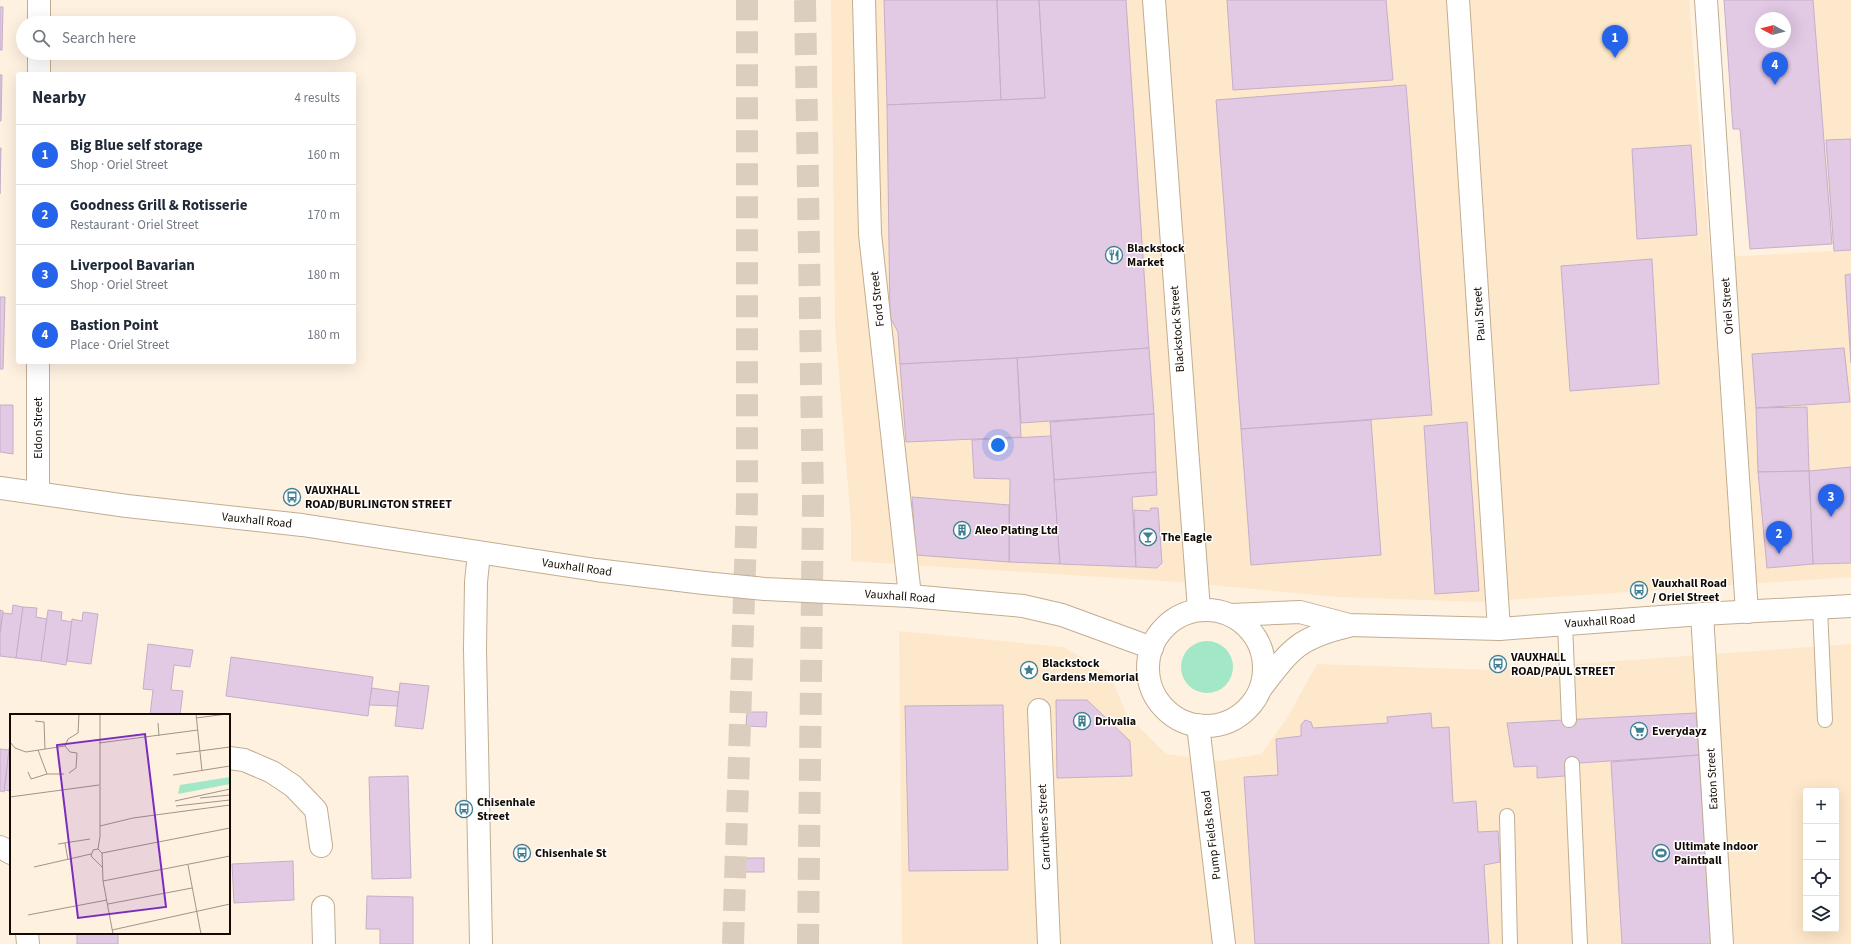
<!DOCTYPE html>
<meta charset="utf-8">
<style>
body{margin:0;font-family:"Source Sans 3",sans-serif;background:#f6f6f7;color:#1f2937}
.controls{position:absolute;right:12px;bottom:12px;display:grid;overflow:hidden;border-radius:4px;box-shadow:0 4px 16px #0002}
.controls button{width:36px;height:36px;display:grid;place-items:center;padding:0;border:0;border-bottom:1px solid #e0e1e3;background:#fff;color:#1f2937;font:20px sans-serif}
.compass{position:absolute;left:1755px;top:12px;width:36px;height:36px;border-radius:50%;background:#fff;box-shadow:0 4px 16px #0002;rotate:277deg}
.you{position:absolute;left:998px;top:445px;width:14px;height:14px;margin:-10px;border:3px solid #fff;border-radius:50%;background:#1a73e8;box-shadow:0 0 0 6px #1a73e833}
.badge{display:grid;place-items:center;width:26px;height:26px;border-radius:50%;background:#2563eb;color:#fff;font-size:13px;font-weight:700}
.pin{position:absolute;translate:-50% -33px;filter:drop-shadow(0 1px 2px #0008)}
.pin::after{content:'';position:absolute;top:21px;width:14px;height:12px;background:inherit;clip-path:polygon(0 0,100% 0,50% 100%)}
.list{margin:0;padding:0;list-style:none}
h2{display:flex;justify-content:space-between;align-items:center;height:52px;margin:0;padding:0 16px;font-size:17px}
h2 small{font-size:13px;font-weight:400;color:#747a83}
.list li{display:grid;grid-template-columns:26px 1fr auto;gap:12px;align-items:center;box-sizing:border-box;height:60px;padding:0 16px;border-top:1px solid #e0e1e3}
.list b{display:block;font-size:15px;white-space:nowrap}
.list p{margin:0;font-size:13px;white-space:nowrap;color:#747a83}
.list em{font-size:13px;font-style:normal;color:#747a83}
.icon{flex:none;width:22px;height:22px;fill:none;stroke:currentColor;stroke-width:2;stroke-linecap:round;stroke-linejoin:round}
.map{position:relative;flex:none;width:1851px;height:944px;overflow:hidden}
.search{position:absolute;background:#fff;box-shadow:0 4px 16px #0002;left:16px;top:16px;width:340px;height:44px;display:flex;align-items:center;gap:10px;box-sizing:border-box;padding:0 14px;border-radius:22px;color:#747a83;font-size:15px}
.panel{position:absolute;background:#fff;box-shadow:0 4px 16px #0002;left:16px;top:72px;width:340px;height:292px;border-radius:4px}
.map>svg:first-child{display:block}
.built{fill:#fee8cb;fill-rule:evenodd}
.green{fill:#a2e7c6}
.building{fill:#e2c9e4;stroke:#c6aec8;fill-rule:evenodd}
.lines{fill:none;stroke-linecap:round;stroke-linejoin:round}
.highway-tunnel{stroke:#dccebf;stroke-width:22;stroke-dasharray:22 11;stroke-linecap:butt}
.lane-casing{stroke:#c2ad91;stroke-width:16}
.street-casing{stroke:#c2ad91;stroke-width:24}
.secondary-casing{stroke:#c2ad91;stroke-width:24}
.primary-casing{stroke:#c2ad91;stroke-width:24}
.lane{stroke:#fff;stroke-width:14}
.street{stroke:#fff;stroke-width:22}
.secondary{stroke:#fff;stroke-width:22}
.primary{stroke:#fff;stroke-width:22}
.labels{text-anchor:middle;stroke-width:3;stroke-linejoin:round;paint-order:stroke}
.poi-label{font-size:12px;font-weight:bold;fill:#130b03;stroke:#fff;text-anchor:start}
.street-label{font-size:12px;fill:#130b03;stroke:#fff}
.inset-road{fill:none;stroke:#a19588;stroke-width:1}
.view{fill:#7b2cbf;fill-opacity:0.15;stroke:#7b2cbf;stroke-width:2}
.inset-edge{fill:none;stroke:#130b03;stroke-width:2}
</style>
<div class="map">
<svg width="1851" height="944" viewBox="0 0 1851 944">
<rect width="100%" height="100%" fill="#fff1e0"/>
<!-- built -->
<g class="built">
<path d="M831,0H1689L1710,255L1743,256L1833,251L1813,0H1851V577L1478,602L1337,597L1178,582L851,561V524L835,325Z"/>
<path d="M899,631L1063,647L1109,673L1127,715L1166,754L1219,761L1261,754L1287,718L1317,664L1493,670L1851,644V944H902ZM1806,791H1836V929H1806Z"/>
</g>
<!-- green -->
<circle class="green" cx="1207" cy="667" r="26"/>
<!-- building -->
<g class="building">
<path d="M884,0H997L1001,100L887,105Z"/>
<path d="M997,0H1039L1045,98L1001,100Z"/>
<path d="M1039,0H1126L1149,348L1017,358L900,364L898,332L890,317L887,105L1045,98Z"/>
<path d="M1227,0H1386L1393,80L1233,90Z"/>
<path d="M1724,0H1813L1832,244L1750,249L1740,129H1733ZM1761,18H1785V42H1761Z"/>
<path d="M0,7H3L2,50H0Z"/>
<path d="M0,75H2L1,121H0Z"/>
<path d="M1406,85L1432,415L1241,429L1216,100Z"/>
<path d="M1851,139V250L1834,251L1826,140Z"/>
<path d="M1691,145L1697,235L1637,239L1632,149Z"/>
<path d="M0,148H1L0,194Z"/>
<path d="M1652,259L1659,384L1570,391L1561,266Z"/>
<path d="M1851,274V363L1845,275Z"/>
<path d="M0,297H5L3,369H0Z"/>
<path d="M1149,348L1154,414L1021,423L1017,358Z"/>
<path d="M1844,348L1850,402L1756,408L1752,354Z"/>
<path d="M1017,358L1021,437L906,442L900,364Z"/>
<path d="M0,405H13V454L0,452Z"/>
<path d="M1807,407L1809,471L1758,472L1756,408Z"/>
<path d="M1154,414L1156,472L1054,480L1050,422Z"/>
<path d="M1371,420L1381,555L1251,565L1241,429Z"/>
<path d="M1467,422L1479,591L1435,594L1424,426Z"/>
<path d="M1051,436L1060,564L1009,562L1010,479L974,478L972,440Z"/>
<path d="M1851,467V563L1813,564L1809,471Z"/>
<path d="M1809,471L1813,564L1767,568L1758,472Z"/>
<path d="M1156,472L1157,495L1132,497L1136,567L1060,564L1054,480Z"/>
<path d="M912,497L1009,505V562L916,555Z"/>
<path d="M1151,508H1158L1162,563L1157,568L1136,567L1134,510L1150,511Z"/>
<path d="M13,605L23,607L16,658L0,656V632L3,613L12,614Z"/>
<path d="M23,607L37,608L36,617L47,619L41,661L16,658Z"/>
<path d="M0,610L3,611L0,632Z"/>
<path d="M48,610L62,612L61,620L72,622L66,665L41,661Z"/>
<path d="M83,612L98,614L91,664L67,661L72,619L82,621Z"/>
<path d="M148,644L193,650L190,667L174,665L171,690L183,691L180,715H150L153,690L143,689Z"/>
<path d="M231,657L373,677L368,716L226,696Z"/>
<path d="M400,683L429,686L423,729L395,726Z"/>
<path d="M372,688L399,692L397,706L369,705Z"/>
<path d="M1056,700H1087L1130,741L1132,776L1057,778Z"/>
<path d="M1003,705L1008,870L909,871L905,706Z"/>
<path d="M747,712H767L766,727L746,726Z"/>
<path d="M1431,713L1432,728L1449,727L1453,803L1476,801L1478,832L1498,831L1500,862L1484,865L1489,944H1255L1244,777L1278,775L1276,739L1301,736V725L1305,720L1311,722L1313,728L1388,723L1387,717Z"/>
<path d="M1696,713L1699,755L1565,764V776L1537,778V766L1514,767L1507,723Z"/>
<path d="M9,748L11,749V791L4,790Z"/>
<path d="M0,749L9,750L4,792L0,791Z"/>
<path d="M1699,755L1711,944H1622L1611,762Z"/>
<path d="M408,776L411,878L372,879L369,777Z"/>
<rect x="744" y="858" width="20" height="14"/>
<path d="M293,861L294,900L234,903L232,864Z"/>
<path d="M367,896L413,897V944H380V929H366Z"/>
<rect x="77" y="933" width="41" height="11"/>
</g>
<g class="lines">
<!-- highway-tunnel -->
<g class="highway-tunnel">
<path d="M805,0L813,502L808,944"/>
<path d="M733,944L747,504V0"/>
</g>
<!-- lane casing -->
<g class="lane-casing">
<g id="lane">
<path d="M1820,608L1825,720"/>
<path d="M1565,624L1569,720"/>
<path d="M1572,764L1580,944"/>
<path d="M1507,816L1510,944"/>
</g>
</g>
<!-- street casing -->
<g class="street-casing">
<g id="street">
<path d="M864,0L870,234L910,596"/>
<path d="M1154,0L1199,610"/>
<path d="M1458,0L1499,629"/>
<path d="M1706,0L1747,612"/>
<path d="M39,23V0"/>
<path d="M39,74V53"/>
<path d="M38,493V362"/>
<path d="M1702,614L1722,944"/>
<path d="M1039,710L1049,944"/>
<path d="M1198,725L1224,944"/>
<path d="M229,758L244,760L272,772L293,786L316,810L321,846"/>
<path d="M0,847L11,853"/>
<path d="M323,907L324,944"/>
<path d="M27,933L28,944"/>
</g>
</g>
<!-- secondary casing -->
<g class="secondary-casing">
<path id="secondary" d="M479,553L476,582L475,649L481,944"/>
</g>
<!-- primary casing -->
<g class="primary-casing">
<g id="primary">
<path d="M0,488L127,506L302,525L596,570L704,583L765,589L910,596L1023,606L1062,615L1152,648"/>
<circle cx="1206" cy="668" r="58"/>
<path d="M1231,615L1300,612L1349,625L1499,629L1702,614L1851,606"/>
<path d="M1261,688C1291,649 1298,638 1348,626"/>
</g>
</g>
<!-- lane -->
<use href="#lane" class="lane"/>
<!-- street -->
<use href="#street" class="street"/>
<!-- secondary -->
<use href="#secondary" class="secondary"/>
<!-- primary -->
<use href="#primary" class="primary"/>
</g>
<!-- icons -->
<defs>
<g id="restaurant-ring" transform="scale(0.9)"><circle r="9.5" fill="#fff" stroke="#3f7f93" stroke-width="1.5"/><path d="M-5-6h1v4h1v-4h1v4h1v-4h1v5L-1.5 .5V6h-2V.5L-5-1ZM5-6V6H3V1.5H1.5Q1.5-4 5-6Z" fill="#3f7f93"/></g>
<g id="bus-ring" transform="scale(0.9)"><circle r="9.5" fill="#fff" stroke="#3f7f93" stroke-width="1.5"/><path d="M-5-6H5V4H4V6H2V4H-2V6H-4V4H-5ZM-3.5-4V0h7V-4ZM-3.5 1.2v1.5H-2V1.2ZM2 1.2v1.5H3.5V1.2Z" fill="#3f7f93"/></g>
<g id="building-ring" transform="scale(0.9)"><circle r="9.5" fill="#fff" stroke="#3f7f93" stroke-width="1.5"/><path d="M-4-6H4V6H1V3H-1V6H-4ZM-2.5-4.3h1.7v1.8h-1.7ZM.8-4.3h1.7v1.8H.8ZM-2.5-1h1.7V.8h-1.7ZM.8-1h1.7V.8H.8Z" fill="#3f7f93"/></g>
<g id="bar-ring" transform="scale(0.9)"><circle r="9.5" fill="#fff" stroke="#3f7f93" stroke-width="1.5"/><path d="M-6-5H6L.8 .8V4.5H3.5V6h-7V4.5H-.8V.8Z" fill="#3f7f93"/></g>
<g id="sight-ring" transform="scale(0.9)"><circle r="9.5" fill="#fff" stroke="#3f7f93" stroke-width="1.5"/><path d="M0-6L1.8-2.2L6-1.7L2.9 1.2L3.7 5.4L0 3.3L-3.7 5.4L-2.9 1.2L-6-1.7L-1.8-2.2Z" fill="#3f7f93"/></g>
<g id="supermarket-ring" transform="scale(0.9)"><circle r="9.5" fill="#fff" stroke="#3f7f93" stroke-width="1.5"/><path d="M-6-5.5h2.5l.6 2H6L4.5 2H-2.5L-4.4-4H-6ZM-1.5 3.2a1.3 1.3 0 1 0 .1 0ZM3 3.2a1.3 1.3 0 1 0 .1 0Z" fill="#3f7f93"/></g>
<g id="stadium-ring" transform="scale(0.9)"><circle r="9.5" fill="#fff" stroke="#3f7f93" stroke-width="1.5"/><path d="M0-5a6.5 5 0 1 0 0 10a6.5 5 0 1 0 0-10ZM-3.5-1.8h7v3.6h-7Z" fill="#3f7f93"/></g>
</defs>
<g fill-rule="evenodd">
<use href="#restaurant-ring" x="1114" y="255"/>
<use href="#bus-ring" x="292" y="497"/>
<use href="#building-ring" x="962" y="530"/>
<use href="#bar-ring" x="1148" y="537"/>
<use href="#bus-ring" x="1639" y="590"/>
<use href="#bus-ring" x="1498" y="664"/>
<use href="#sight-ring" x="1029" y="670"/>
<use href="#building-ring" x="1082" y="721"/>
<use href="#supermarket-ring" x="1639" y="731"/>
<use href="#bus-ring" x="464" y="809"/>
<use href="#bus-ring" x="522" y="853"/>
<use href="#stadium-ring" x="1661" y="853"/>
</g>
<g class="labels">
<!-- poi labels -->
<g class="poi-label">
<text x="1127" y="252">Blackstock<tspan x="1127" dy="14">Market</tspan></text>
<text x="305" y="494">VAUXHALL<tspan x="305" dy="14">ROAD/BURLINGTON STREET</tspan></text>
<text x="975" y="534">Aleo Plating Ltd</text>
<text x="1161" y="541">The Eagle</text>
<text x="1652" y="587">Vauxhall Road<tspan x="1652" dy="14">/ Oriel Street</tspan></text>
<text x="1511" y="661">VAUXHALL<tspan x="1511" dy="14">ROAD/PAUL STREET</tspan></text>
<text x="1042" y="667">Blackstock<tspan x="1042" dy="14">Gardens Memorial</tspan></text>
<text x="1095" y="725">Drivalia</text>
<text x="1652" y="735">Everydayz</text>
<text x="477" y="806">Chisenhale<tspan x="477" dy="14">Street</tspan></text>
<text x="1674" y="850">Ultimate Indoor<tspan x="1674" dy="14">Paintball</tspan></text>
<text x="535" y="857">Chisenhale St</text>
</g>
<!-- street labels -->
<g class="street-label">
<text transform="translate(877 299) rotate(-96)" y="4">Ford Street</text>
<text transform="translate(1727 306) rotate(-94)" y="4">Oriel Street</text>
<text transform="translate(1479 314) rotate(-94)" y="4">Paul Street</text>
<text transform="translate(1177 329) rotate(-94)" y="4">Blackstock Street</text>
<text transform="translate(38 428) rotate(-90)" y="4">Eldon Street</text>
<text transform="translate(257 520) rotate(6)" y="4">Vauxhall Road</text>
<text transform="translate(577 567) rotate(8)" y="4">Vauxhall Road</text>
<text transform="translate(900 596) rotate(4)" y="4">Vauxhall Road</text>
<text transform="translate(1600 621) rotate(-4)" y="4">Vauxhall Road</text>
<text transform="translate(1712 779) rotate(-93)" y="4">Eaton Street</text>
<text transform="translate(1044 827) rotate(-93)" y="4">Carruthers Street</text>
<text transform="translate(1211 835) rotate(-97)" y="4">Pump Fields Road</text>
</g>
</g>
<!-- overview -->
<g transform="translate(10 714)">
<rect width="220" height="220" fill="#fff1e0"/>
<path d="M220,63V70L168,80L170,71Z" fill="#a2e7c6"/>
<path class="inset-road" d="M186,0L192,57M186,4L217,0M25,7L34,8L35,35M148,9L149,22M0,28L5,34L16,38L55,32L58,25L68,19L69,0M89,29L188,16M55,32L60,38L67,39L66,54L59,59M28,36L37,60M166,40L220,33M18,58L21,65L37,60H54M163,61L220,52M0,83L89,71M190,84L220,81M165,87L220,75M166,92L220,86M90,112L123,104L220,91M55,129L58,146M48,130L80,125M88,135L90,122V0M88,135L92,139L93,167L103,220M88,135L83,136L81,142L92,153M92,139L220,114M178,151L191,220M24,153L81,140M93,167L220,142M98,190L182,174M18,201L97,186M102,216L220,190"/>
<path class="view" d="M135,20L156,193L68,204L47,31Z"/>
<rect width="220" height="220" class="inset-edge"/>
</g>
</svg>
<div class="controls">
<button>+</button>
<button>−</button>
<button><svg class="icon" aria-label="locate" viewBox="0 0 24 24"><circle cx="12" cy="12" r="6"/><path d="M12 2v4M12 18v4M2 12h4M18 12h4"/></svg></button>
<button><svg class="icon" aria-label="layers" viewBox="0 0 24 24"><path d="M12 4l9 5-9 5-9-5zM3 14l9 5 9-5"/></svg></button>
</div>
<svg class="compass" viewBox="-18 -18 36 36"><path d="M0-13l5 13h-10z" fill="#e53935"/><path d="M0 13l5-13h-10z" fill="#747a83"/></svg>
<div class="you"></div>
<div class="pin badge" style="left:1615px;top:58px">1</div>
<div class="pin badge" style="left:1779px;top:554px">2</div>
<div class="pin badge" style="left:1831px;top:517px">3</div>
<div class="pin badge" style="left:1775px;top:85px">4</div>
<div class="search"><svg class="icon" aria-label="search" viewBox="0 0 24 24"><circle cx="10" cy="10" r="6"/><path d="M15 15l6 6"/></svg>Search here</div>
<section class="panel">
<h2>Nearby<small>4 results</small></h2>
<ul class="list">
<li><span class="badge">1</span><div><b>Big Blue self storage</b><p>Shop · Oriel Street</p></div><em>160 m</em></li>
<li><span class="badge">2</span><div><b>Goodness Grill &amp; Rotisserie</b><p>Restaurant · Oriel Street</p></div><em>170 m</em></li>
<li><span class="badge">3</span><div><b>Liverpool Bavarian</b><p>Shop · Oriel Street</p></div><em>180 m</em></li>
<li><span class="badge">4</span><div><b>Bastion Point</b><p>Place · Oriel Street</p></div><em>180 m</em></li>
</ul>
</section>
</div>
